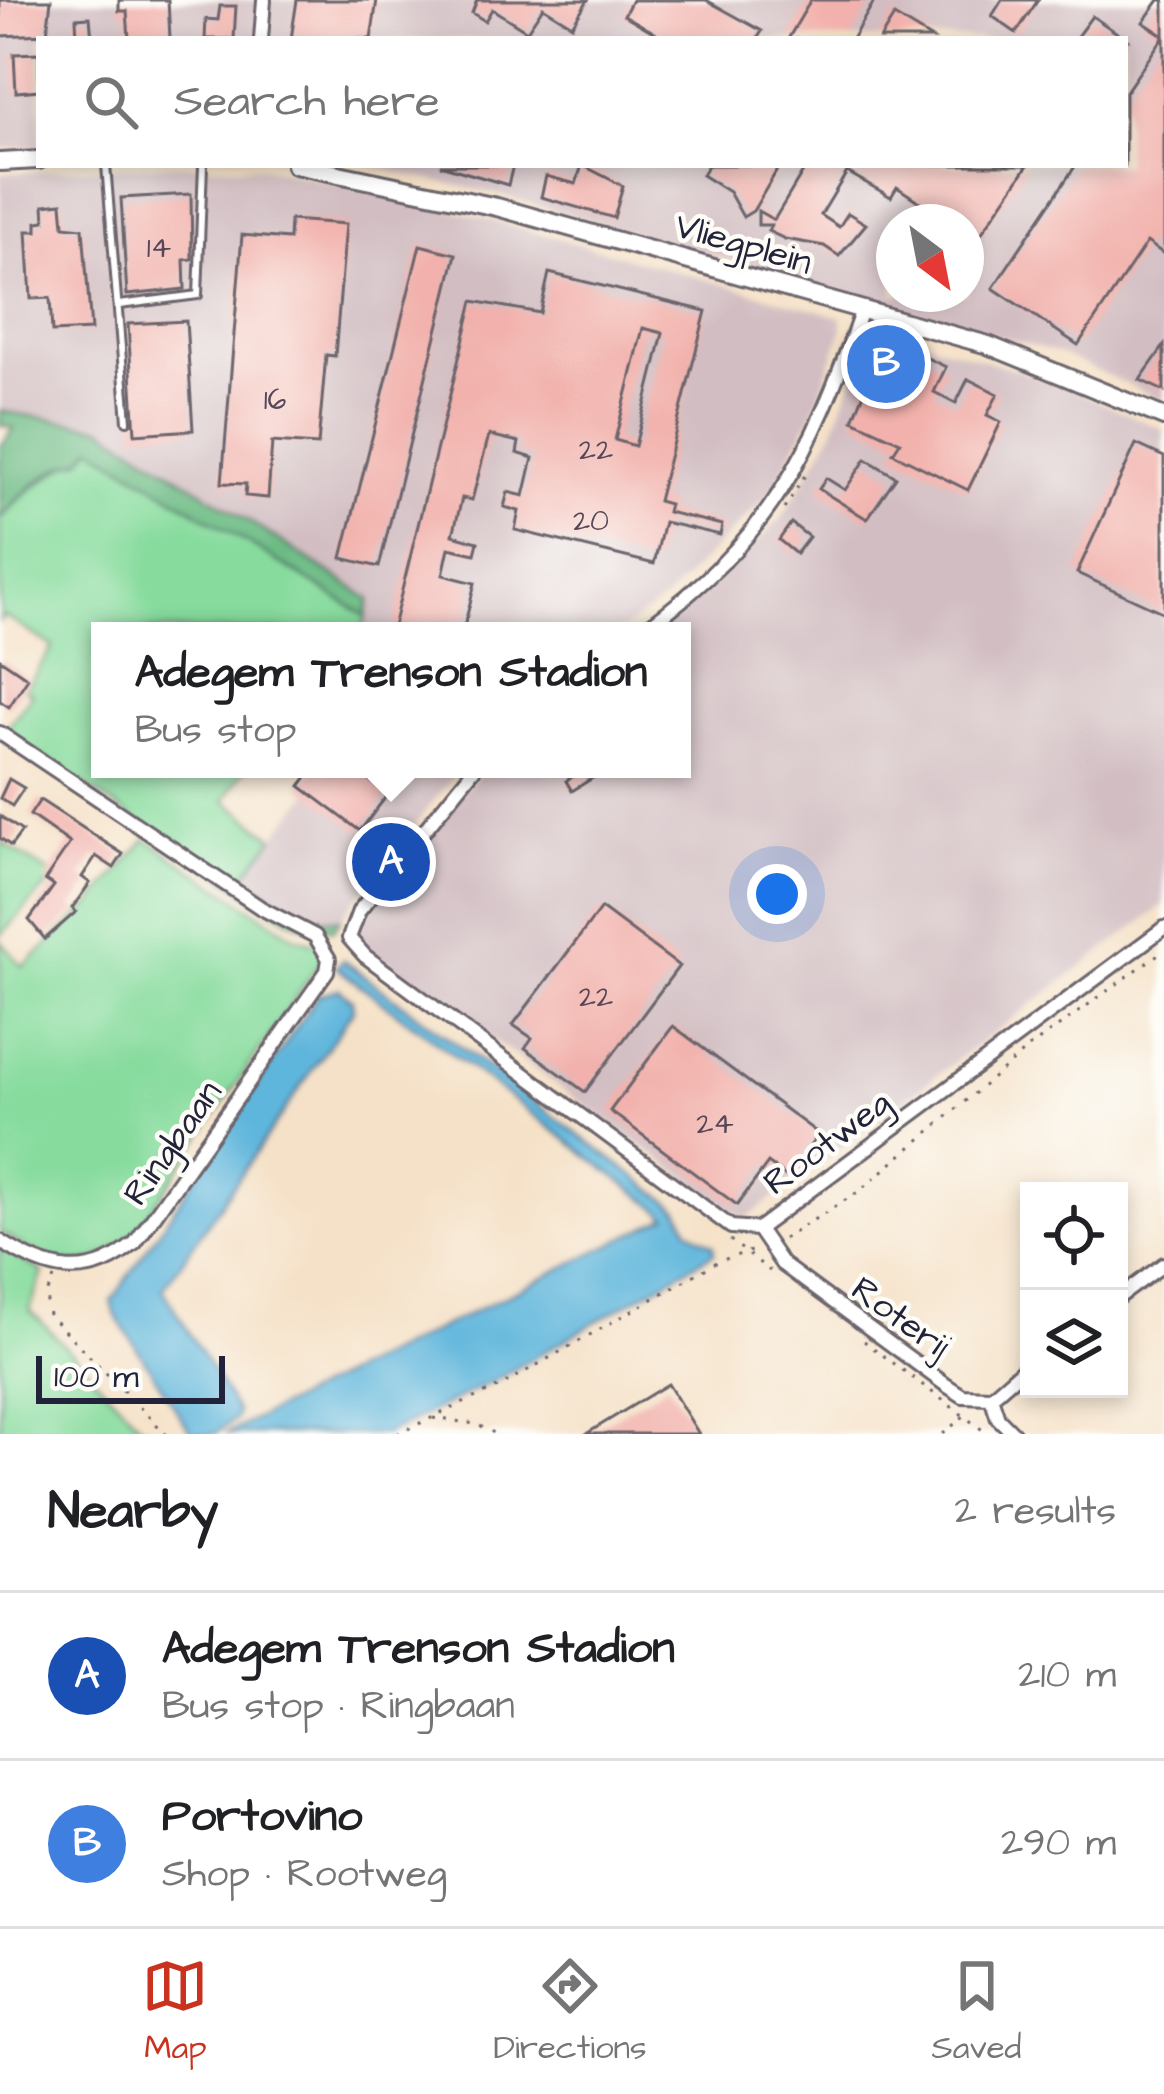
<!DOCTYPE html>
<meta charset="utf-8">
<style>
body{margin:0;font-family:"Architects Daughter",sans-serif;background:#f2f2f2;color:#202124}
.controls{position:absolute;right:36px;bottom:36px;display:grid;overflow:hidden;border-radius:0px;box-shadow:0 6px 18px #0003}
.controls button{width:108px;height:108px;display:grid;place-items:center;padding:0;border:0;border-bottom:3px solid #e0e0e0;background:#fff;color:#202124;font:60px sans-serif}
.compass{position:absolute;left:876px;top:204px;width:108px;height:108px;border-radius:50%;background:#fff;box-shadow:0 6px 18px #0003;rotate:148deg}
.scale{position:absolute;left:36px;bottom:30px;width:189px;box-sizing:border-box;padding-left:12px;border:6px solid #22223b;border-top:0;font-size:33px;line-height:42px;white-space:nowrap;color:#22223b;-webkit-text-stroke:9px #fdfcf7;paint-order:stroke}
.you{position:absolute;left:777px;top:894px;width:42px;height:42px;margin:-30px;border:9px solid #fff;border-radius:50%;background:#1a73e8;box-shadow:0 0 0 18px #1a73e833}
.badge{display:grid;place-items:center;width:78px;height:78px;border-radius:50%;background:#c8321e;color:#fff;font-size:39px;font-weight:700}
.pin{position:absolute;translate:-50% -50%;border:6px solid #fff;box-shadow:0 3px 12px #0006}
.popup{position:absolute;left:91px;top:622px;width:600px;height:156px;box-sizing:border-box;display:grid;place-content:center;border-radius:0px;background:#fff;filter:drop-shadow(0 3px 9px #0005);font-size:39px;white-space:nowrap;color:#757577}
.popup b{font-size:45px;color:#202124}
.popup::after{content:'';position:absolute;left:50%;top:100%;margin-left:-24px;border:24px solid transparent;border-top-color:#fff}
.list{margin:0;padding:0;list-style:none}
h2{display:flex;justify-content:space-between;align-items:center;height:156px;margin:0;padding:0 48px;font-size:51px}
h2 small{font-size:39px;font-weight:400;color:#757577}
.list li{display:grid;grid-template-columns:78px 1fr auto;gap:36px;align-items:center;box-sizing:border-box;height:168px;padding:0 48px;border-top:3px solid #e0e0e0}
.list b{display:block;font-size:45px;white-space:nowrap}
.list p{margin:0;font-size:39px;white-space:nowrap;color:#757577}
.list em{font-size:39px;font-style:normal;color:#757577}
.icon{flex:none;width:66px;height:66px;fill:none;stroke:currentColor;stroke-width:2;stroke-linecap:round;stroke-linejoin:round}
.map{position:relative;flex:none;width:1164px;height:1434px;overflow:hidden}
.search{position:absolute;background:#fff;box-shadow:0 6px 18px #0003;left:36px;right:36px;top:36px;height:132px;display:flex;align-items:center;gap:30px;box-sizing:border-box;padding:0 42px;border-radius:0px;color:#757577;font-size:45px}
.sheet{height:492px;background:#fff}
nav{display:flex;justify-content:space-around;align-items:center;box-sizing:border-box;height:168px;border-top:3px solid #e0e0e0;background:#fff;font-size:33px;color:#757577}
nav a{display:grid;justify-items:center;gap:6px}
nav .on{color:#c8321e}
.map>svg:first-child{display:block}
.industrial{fill:#d2bec2;fill-rule:evenodd}
.green{fill:#86db9d;stroke:#547e6c;stroke-width:3}
.forest{fill:#6cbb84;stroke:#476e60;stroke-width:3}
.water{fill:#5fb6dc;stroke:#406c8c;stroke-width:3}
.building{fill:#f2b1ac;fill-rule:evenodd}
.lines{fill:none;stroke-linecap:round;stroke-linejoin:round}
.lane-casing{stroke:#6c656c;stroke-width:12}
.street-casing{stroke:#6c656c;stroke-width:18}
.secondary-casing{stroke:#6c656c;stroke-width:22}
.path{stroke:#6c656c;stroke-width:3;stroke-dasharray:3 9;stroke-linecap:butt}
.lane{stroke:#fff;stroke-width:6}
.street{stroke:#fff;stroke-width:12}
.secondary{stroke:#fff;stroke-width:16}
.labels{text-anchor:middle;stroke-width:9;stroke-linejoin:round;paint-order:stroke}
.number-label{font-size:30px;fill:#564657}
.street-label{font-size:36px;fill:#22223b;stroke:#fdfcf7}
</style>
<div class="map">
<svg width="1164" height="1434" viewBox="0 0 1164 1434">
<rect width="100%" height="100%" fill="#fdfcf7"/>
<filter id="ink" filterUnits="userSpaceOnUse"><feTurbulence type="fractalNoise" baseFrequency=".00833" numOctaves="2"/><feDisplacementMap in="SourceGraphic" scale="24" xChannelSelector="R" yChannelSelector="G"/><feConvolveMatrix kernelMatrix="1 2 1 2 8 2 1 2 1" color-interpolation-filters="sRGB"/></filter>
<filter id="wash" filterUnits="userSpaceOnUse"><feTurbulence type="fractalNoise" baseFrequency=".004" numOctaves="4" result="noise"/><feDisplacementMap in="SourceGraphic" scale="48" xChannelSelector="R" yChannelSelector="G"/><feGaussianBlur stdDeviation="2.7" result="paint"/><feColorMatrix in="noise" values="0 0 0 0 0 0 0 0 0 0 0 0 0 0 0 0 0 1.4 0 .05"/><feComposite in="paint" operator="in"/></filter>
<g filter="url(#wash)">
<rect width="100%" height="100%" fill="#f5e1c7"/>
<!-- industrial -->
<g class="industrial">
<path d="M0,0H1164V401L1058,353L508,197L365,165H1125V39H39V146L0,149ZM894,222H966V294H894Z"/>
<path d="M173,165L259,167L432,204L842,317V331L814,411L772,491L664,600L620,631H362L370,598L102,428L0,411V173Z"/>
<path d="M874,325L1052,381L1164,430V905L745,1219L360,945L357,926L447,807L485,769H682V631H655L707,591L782,518L831,435Z"/>
<path d="M313,769H459L340,919H308L243,876L309,793Z"/>
</g>
<!-- green -->
<g class="green">
<path d="M92,447L366,616L362,631H100V769H245L225,800L274,838L236,886L4,732L32,694L25,689L53,647L4,616L0,621V520L26,493Z"/>
<path d="M146,839L295,937L318,944L324,956L142,1223C92,1281 57,1268 0,1232V940L23,967L90,906Z"/>
<path d="M0,841L55,877L0,936Z"/>
<path d="M0,1248L43,1272L30,1310L149,1434H0Z"/>
</g>
<!-- forest -->
<g class="forest">
<path d="M0,411L102,427L370,599L366,616L92,447L80,461C51,466 17,496 0,520V447L14,428L0,425Z"/>
<path d="M243,876L308,919H340L334,929C296,932 267,906 236,886Z"/>
</g>
<!-- water -->
<g class="water">
<path d="M343,960L679,1209L689,1230L713,1245L714,1253L494,1381L386,1434H225L668,1216L336,967Z"/>
<path d="M339,989L352,1000L353,1010L163,1289L237,1412L236,1419L215,1434H192L115,1314L112,1301L318,995Z"/>
</g>
<g id="blocks">
<!-- building -->
<g class="building">
<path d="M0,0H51L47,34L0,36Z"/>
<path d="M119,0H168L170,39H129L127,11H119Z"/>
<path d="M297,0H377L371,39H291Z"/>
<path d="M477,0H588L572,25L543,7L527,31L492,9L485,21L472,13Z"/>
<path d="M632,0H706L762,31L757,39H651L655,33L624,15Z"/>
<path d="M811,0H875L852,39H788Z"/>
<path d="M1002,0H1038L1016,33L992,16Z"/>
<path d="M1159,0H1164V254L1147,242L1078,345L993,288L1076,165H1125V93L1164,36L1143,22Z"/>
<path d="M220,6H236L234,39H205L206,19L218,20Z"/>
<path d="M894,16L932,39H880Z"/>
<path d="M1092,16L1126,39H1075Z"/>
<path d="M90,17L92,39H77L76,18Z"/>
<path d="M39,53V90L16,92L14,54Z"/>
<path d="M440,165H513L508,185Z"/>
<path d="M582,165L623,186L614,218L541,197L546,176L576,184Z"/>
<path d="M708,165H780L753,211L743,217L729,192L702,175Z"/>
<path d="M807,165H1028L966,256V222H908L921,203L897,187L891,197L847,172L821,215L839,227L848,213L866,224L839,256L824,246L785,239L768,231L771,225H758V211L774,220Z"/>
<path d="M191,194L192,259L184,260L185,289L127,295L121,198Z"/>
<path d="M62,203L64,226L83,228L91,330L52,332L50,298L31,299L27,231H37V222L45,221L44,205Z"/>
<path d="M290,220L346,224L335,356L326,355L318,445L272,442L268,498L245,496L246,484L222,483L242,235L289,239Z"/>
<path d="M420,245L456,254L379,567L342,558Z"/>
<path d="M549,273L706,311L658,501L669,504L667,512L722,525L720,535L664,522L654,564L515,530L519,511L504,507L508,492L524,496L533,458L517,453L519,442L489,435L472,500L462,498L453,535L478,542L475,554L449,548L443,575L475,583L463,631H392L473,301L540,313ZM643,328L663,333L635,446L615,440Z"/>
<path d="M186,321L193,430L135,434L128,324Z"/>
<path d="M883,346L908,359L912,351L946,367L934,392L956,403L968,379L998,394L987,415L1001,422L968,490L893,453L900,442L853,420Z"/>
<path d="M1164,346V391L1140,380Z"/>
<path d="M1136,444L1164,457V613L1077,573Z"/>
<path d="M866,459L896,477L867,519L819,489L826,478L845,490Z"/>
<path d="M791,523L809,537L796,554L779,540Z"/>
<path d="M0,659L28,678L9,707L0,701Z"/>
<path d="M313,769H355L388,794L360,831L300,786Z"/>
<path d="M584,769L594,777L572,791L566,781Z"/>
<path d="M9,779L24,788L12,806L0,798Z"/>
<path d="M40,800L123,854L114,868L96,856L82,877L90,883L72,908L76,912L45,939L29,920L54,886L45,880L70,843L30,815Z"/>
<path d="M0,816L22,831L11,846L0,838Z"/>
<path d="M601,908L679,966L585,1092L525,1048L532,1038L513,1025Z"/>
<path d="M673,1026L819,1134L787,1177L768,1163L737,1205L610,1111Z"/>
<path d="M668,1384L699,1434H586Z"/>
</g>
</g>
</g>
<g filter="url(#ink)">
<use href="#blocks" fill-opacity="0" stroke="#6c656c" stroke-width="3"/>
<g class="lines">
<!-- lane casing -->
<g class="lane-casing">
<g id="lane">
<path d="M106,165L127,421"/>
<path d="M119,305L198,295L203,165"/>
</g>
</g>
<!-- street casing -->
<g class="street-casing">
<g id="street">
<path d="M261,39L264,0"/>
<path d="M642,631C772,537 810,456 862,310"/>
<path d="M0,733L261,908L315,936L329,959L327,971L135,1243C89,1283 47,1272 0,1241"/>
<path d="M474,769L359,911L349,938L365,956L731,1227L758,1229L1164,928"/>
<path d="M758,1229L782,1264L946,1385L963,1396L991,1397"/>
<path d="M1119,1297L1164,1264"/>
<path d="M991,1397L1029,1364"/>
<path d="M991,1397L998,1418L1014,1434"/>
</g>
</g>
<!-- secondary casing -->
<g class="secondary-casing">
<g id="secondary">
<path d="M0,162L39,160"/>
<path d="M295,165L497,207L988,345L1164,417"/>
</g>
</g>
<!-- path -->
<g class="path">
<path d="M784,509L807,472"/>
<path d="M783,1239L858,1192L1027,1049L1164,950"/>
<path d="M730,1240L770,1271"/>
<path d="M54,1278L46,1296L49,1315L166,1434"/>
<path d="M864,1341L988,1434"/>
<path d="M433,1418L476,1424L496,1434"/>
<path d="M397,1434L502,1385L719,1261L757,1249"/>
<path d="M943,1434L964,1416"/>
</g>
<!-- lane -->
<use href="#lane" class="lane"/>
<!-- street -->
<use href="#street" class="street"/>
<!-- secondary -->
<use href="#secondary" class="secondary"/>
</g>
</g>
<g class="labels">
<!-- number labels -->
<g class="number-label">
<text x="159" y="257">14</text>
<text x="275" y="409">16</text>
<text x="596" y="459">22</text>
<text x="591" y="530">20</text>
<text x="596" y="1006">22</text>
<text x="715" y="1133">24</text>
</g>
<!-- street labels -->
<g class="street-label">
<text transform="translate(744 242) rotate(16)" y="13">Vliegplein</text>
<text transform="translate(826 1141) rotate(-37)" y="13">Rootweg</text>
<text transform="translate(171 1142) rotate(-55)" y="13">Ringbaan</text>
<text transform="translate(902 1316) rotate(36)" y="13">Roterij</text>
</g>
</g>
</svg>
<div class="controls">
<button><svg class="icon" aria-label="locate" viewBox="0 0 24 24"><circle cx="12" cy="12" r="6"/><path d="M12 2v4M12 18v4M2 12h4M18 12h4"/></svg></button>
<button><svg class="icon" aria-label="layers" viewBox="0 0 24 24"><path d="M12 4l9 5-9 5-9-5zM3 14l9 5 9-5"/></svg></button>
</div>
<svg class="compass" viewBox="-18 -18 36 36"><path d="M0-13l5 13h-10z" fill="#e53935"/><path d="M0 13l5-13h-10z" fill="#757577"/></svg>
<div class="scale">100 m</div>
<div class="you"></div>
<div class="pin badge" style="left:391px;top:862px;background:#1a4fb4">A</div>
<div class="popup"><b>Adegem Trenson Stadion</b>Bus stop</div>
<div class="pin badge" style="left:886px;top:364px;background:#3f7fe0">B</div>
<div class="search"><svg class="icon" aria-label="search" viewBox="0 0 24 24"><circle cx="10" cy="10" r="6"/><path d="M15 15l6 6"/></svg>Search here</div>
</div>
<section class="sheet">
<h2>Nearby<small>2 results</small></h2>
<ul class="list">
<li><span class="badge" style="background:#1a4fb4">A</span><div><b>Adegem Trenson Stadion</b><p>Bus stop · Ringbaan</p></div><em>210 m</em></li>
<li><span class="badge" style="background:#3f7fe0">B</span><div><b>Portovino</b><p>Shop · Rootweg</p></div><em>290 m</em></li>
</ul>
</section>
<nav>
<a class="on"><svg class="icon" aria-label="map" viewBox="0 0 24 24"><path d="M3 6l6-2 6 2 6-2v14l-6 2-6-2-6 2zM9 4v14M15 6v14"/></svg>Map</a>
<a><svg class="icon" aria-label="directions" viewBox="0 0 24 24"><path d="M12 3l9 9-9 9-9-9zM9 14v-3h6M13 9l2 2-2 2"/></svg>Directions</a>
<a><svg class="icon" aria-label="saved" viewBox="0 0 24 24"><path d="M7 4h10v16l-5-4-5 4z"/></svg>Saved</a>
</nav>
